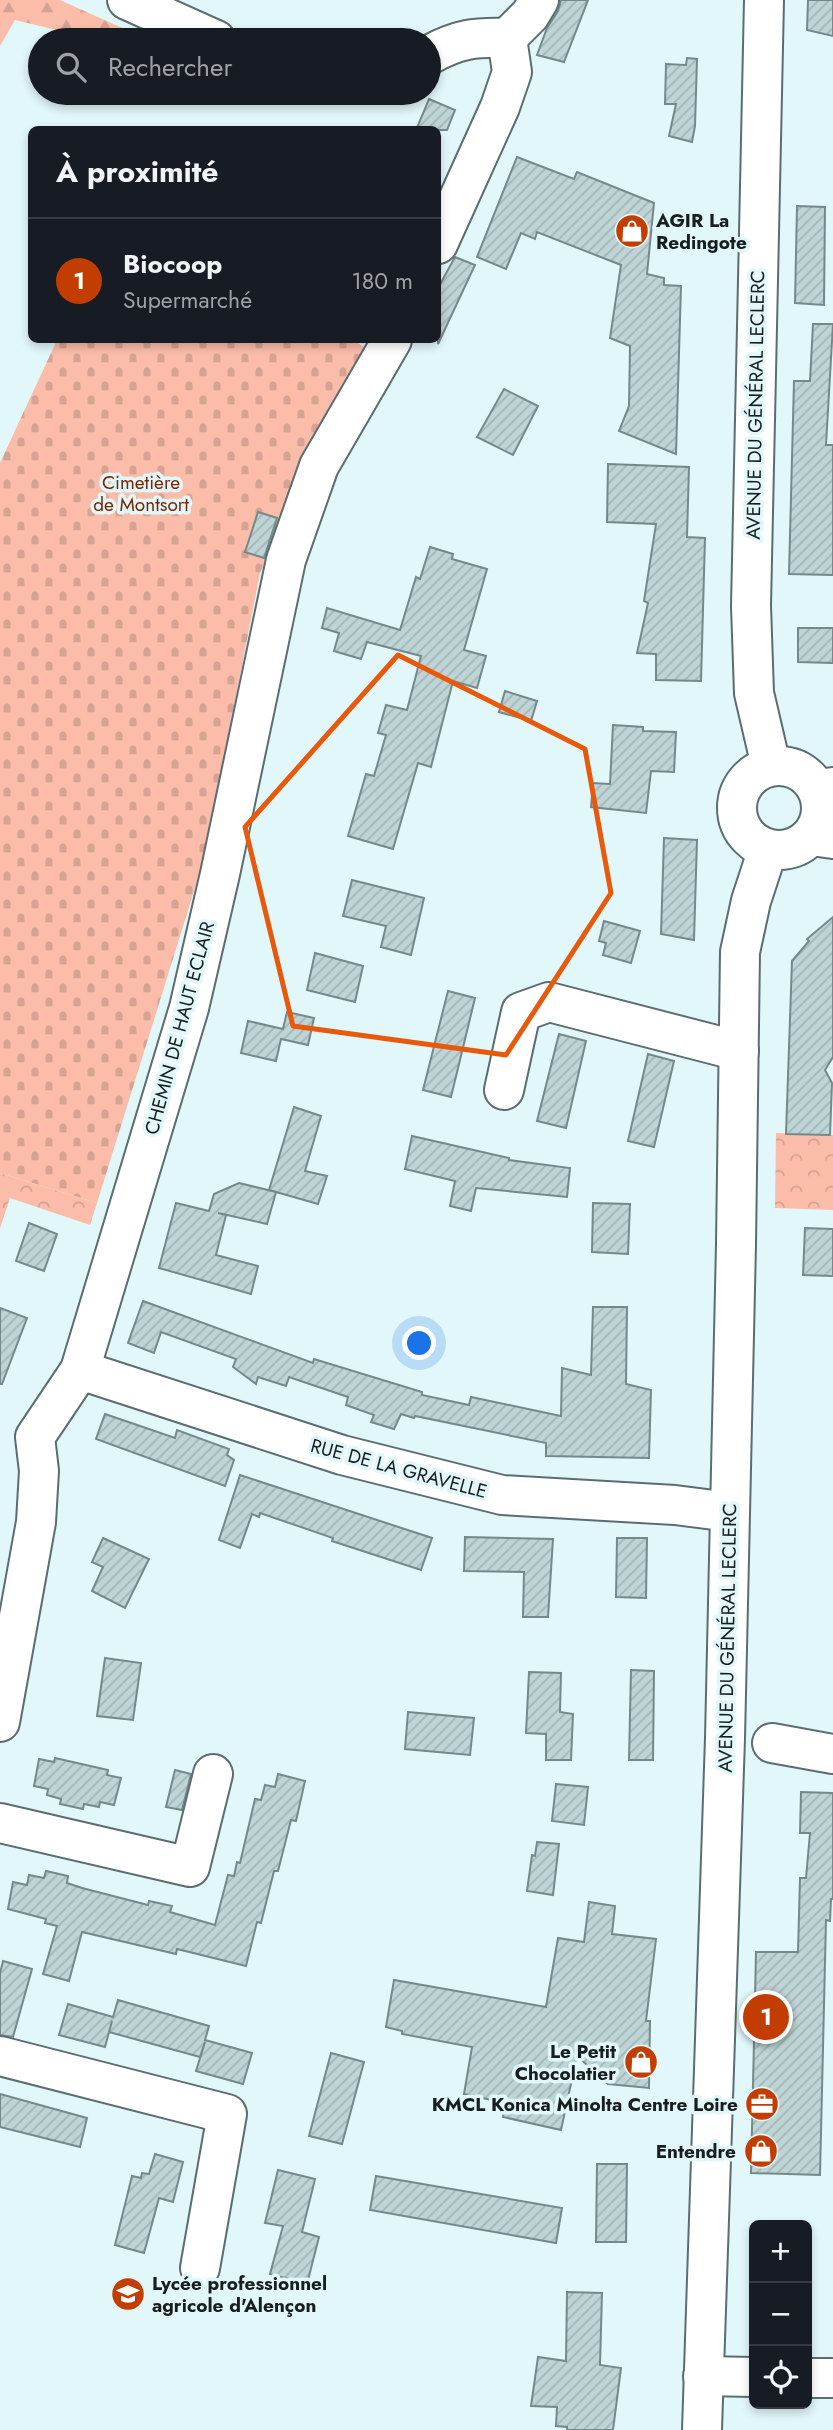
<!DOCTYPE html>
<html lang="fr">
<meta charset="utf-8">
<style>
body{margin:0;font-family:Jost,sans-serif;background:#242831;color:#f1f3f6}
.controls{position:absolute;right:21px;bottom:21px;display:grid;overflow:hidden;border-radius:10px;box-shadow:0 4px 10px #0003}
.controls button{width:63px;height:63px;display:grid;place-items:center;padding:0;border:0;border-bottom:2px solid #363941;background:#171b24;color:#f1f3f6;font:35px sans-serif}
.you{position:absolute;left:420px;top:1344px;width:24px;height:24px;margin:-18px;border:5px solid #fff;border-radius:50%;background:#1a73e8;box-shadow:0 0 0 10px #1a73e833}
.badge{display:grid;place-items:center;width:46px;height:46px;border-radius:50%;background:#c33c00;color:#fff;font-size:23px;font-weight:700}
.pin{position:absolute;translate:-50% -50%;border:4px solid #fff;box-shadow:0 2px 7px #0006}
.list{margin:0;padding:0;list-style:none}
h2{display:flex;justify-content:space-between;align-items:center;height:91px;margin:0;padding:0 28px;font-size:30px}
h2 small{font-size:23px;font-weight:400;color:#9ea1a6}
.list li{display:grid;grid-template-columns:46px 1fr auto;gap:21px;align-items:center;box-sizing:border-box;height:126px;padding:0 28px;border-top:2px solid #363941}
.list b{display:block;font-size:26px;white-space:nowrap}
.list p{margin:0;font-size:23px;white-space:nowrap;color:#9ea1a6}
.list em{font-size:23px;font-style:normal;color:#9ea1a6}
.icon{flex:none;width:38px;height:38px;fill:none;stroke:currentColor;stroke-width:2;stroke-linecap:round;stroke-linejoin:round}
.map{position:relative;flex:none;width:833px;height:2430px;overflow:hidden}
.search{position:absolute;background:#171b24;box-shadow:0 4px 10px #0003;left:28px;top:28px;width:413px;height:77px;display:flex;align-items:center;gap:18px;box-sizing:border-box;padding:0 24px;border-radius:38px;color:#9ea1a6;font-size:26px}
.panel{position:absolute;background:#171b24;box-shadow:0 4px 10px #0003;left:28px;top:126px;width:413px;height:217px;border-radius:10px}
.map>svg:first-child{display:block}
.forest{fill:url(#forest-firs)}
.cemetery{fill:url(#cemetery-stones)}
.park{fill:url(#park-crowns)}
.building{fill:url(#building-hatch);stroke:#75898b;stroke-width:2}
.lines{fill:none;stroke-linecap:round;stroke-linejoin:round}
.minor-casing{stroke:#5b6d70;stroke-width:42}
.major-casing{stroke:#5b6d70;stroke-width:42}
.minor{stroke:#fff;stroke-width:38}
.major{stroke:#fff;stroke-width:38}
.marked{fill:none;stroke:#e8590c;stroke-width:5;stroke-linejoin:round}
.labels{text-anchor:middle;stroke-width:7;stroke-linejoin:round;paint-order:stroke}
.poi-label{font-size:19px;font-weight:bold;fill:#161e1f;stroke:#e2f7fa;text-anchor:end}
.street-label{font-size:19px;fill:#161e1f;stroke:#e2f7fa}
.park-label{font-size:19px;fill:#7c2502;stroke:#e2f7fa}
</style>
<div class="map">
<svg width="833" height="2430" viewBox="0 0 833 2430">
<defs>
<pattern id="forest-firs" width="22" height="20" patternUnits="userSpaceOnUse" patternTransform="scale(1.75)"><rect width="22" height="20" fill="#fbbda9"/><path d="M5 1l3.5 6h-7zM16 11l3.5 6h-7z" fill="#d6a291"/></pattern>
<pattern id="cemetery-stones" width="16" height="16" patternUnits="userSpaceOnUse" patternTransform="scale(1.75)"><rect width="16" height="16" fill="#fbbda9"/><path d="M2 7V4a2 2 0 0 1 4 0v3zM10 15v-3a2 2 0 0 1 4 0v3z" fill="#d6a291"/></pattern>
<pattern id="park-crowns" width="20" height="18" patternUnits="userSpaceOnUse" patternTransform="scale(1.75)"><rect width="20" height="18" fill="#fbbda9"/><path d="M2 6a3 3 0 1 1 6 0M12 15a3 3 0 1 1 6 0" fill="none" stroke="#d6a291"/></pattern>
<pattern id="building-hatch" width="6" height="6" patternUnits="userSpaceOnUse" patternTransform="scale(1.75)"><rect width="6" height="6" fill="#bfd4d6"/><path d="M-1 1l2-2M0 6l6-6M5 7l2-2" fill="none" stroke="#a3b6b7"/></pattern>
</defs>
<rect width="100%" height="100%" fill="#e2f7fa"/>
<!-- forest -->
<path class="forest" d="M0,0H60L140,36L139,40H99L15,20L0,46Z"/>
<!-- cemetery -->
<path class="cemetery" d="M57,340H353L367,349L260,573L204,859L97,1203L0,1173V463Z"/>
<!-- park -->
<g class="park">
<path d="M776,1133L833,1135V1210L775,1208Z"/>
<path d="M0,1173L97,1203L90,1225L10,1198L0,1228Z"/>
</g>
<!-- building -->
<g class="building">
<path d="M561,0H588L564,62L537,55L547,28L558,11Z"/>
<path d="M808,0H833V36L807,30Z"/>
<path d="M687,58L697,59L695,126L692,142L669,136L676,104H665L666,64L686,65Z"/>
<path d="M429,99L455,110L447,130H416Z"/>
<path d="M517,157L574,179L577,172L654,203L647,274L664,278V285L681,286L676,454L619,431L629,406L630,346L610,338L621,265L537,232L535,239L521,233L506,269L477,257Z"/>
<path d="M797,206L825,207L824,305L795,303Z"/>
<path d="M455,257L475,265L438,344V288Z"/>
<path d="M813,324H833L826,445H833V575L789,574L794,381H810Z"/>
<path d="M504,389L538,406L513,455L477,437Z"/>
<path d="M608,464L689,467L687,537L705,538L701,681L656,680V654L637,653L648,603L644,601L656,524L607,522Z"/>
<path d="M258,512L277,518L264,558L245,552Z"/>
<path d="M430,547L453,554L452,559L487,569L464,650L486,656L477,688L453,681L431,767L418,763L393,849L348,836L366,774L374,776L386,735L378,733L386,705L407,710L421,656L367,642L361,659L334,651L339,633L322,628L327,608L400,630L416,577L420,579Z"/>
<path d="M798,628H833V663L798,662Z"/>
<path d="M505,691L537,701L531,721L499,712Z"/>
<path d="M613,725L643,727V731L676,732L674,772L651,771L646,813L591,807L593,783L610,784Z"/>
<path d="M664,838L697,840L694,940L661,934Z"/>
<path d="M352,880L424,898L411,955L381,947L386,926L343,916Z"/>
<path d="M833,917V1057L825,1070L832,1083L830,1135L786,1134L792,961L809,941L807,939Z"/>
<path d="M604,921L640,931L631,963L603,955L606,943L599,941Z"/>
<path d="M315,953L363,966L355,1002L307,990Z"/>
<path d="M448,991L475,998L451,1097L423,1090Z"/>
<path d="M287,1012L314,1018L308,1045L281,1039L276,1061L241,1053L248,1021L283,1029Z"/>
<path d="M559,1034L586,1041L566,1128L537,1121Z"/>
<path d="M648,1054L674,1061L654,1147L628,1141Z"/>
<path d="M294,1107L321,1116L305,1171L327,1176L318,1204L269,1190Z"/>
<path d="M412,1136L509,1158V1160L570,1168L567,1197L476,1188L471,1211L450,1206L455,1181L405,1169Z"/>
<path d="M239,1183L276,1192L267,1224L218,1213L226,1215L216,1255L258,1266L251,1294L159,1268L176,1203L209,1211L214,1194Z"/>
<path d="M593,1203L630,1204L628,1254L592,1252Z"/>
<path d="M29,1223L57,1234L44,1271L16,1261Z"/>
<path d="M805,1228L833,1229V1276L803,1275Z"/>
<path d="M143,1301L313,1363L314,1359L422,1392V1395L469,1405L471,1397L561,1416L562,1368L591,1375L593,1307H627L626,1384L651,1390L649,1458L546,1456V1443L415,1416L414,1418L401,1414L394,1429L371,1422L374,1415L346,1405L348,1397L289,1377L286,1386L258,1377L256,1384L233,1367L236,1359L161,1332L154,1353L128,1343Z"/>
<path d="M0,1308L27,1318L2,1384H0Z"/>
<path d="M105,1414L175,1438L177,1430L229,1449L227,1455L234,1460L225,1486L96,1439Z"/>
<path d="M240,1475L432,1538L421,1570L332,1541L333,1538L260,1513L259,1517L252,1514L240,1548L219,1540Z"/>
<path d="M465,1537L553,1539L548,1617H523L524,1572L464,1571Z"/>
<path d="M103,1538L149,1559L125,1608L92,1591L103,1567L92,1562Z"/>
<path d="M617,1538H647L646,1598L616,1597Z"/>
<path d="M105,1658L141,1663L133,1720L97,1716Z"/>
<path d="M631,1670L654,1671L653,1760H629Z"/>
<path d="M529,1672L561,1673L560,1712L573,1714L571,1760H546V1734L526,1733Z"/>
<path d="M408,1712L474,1718L470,1755L405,1749Z"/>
<path d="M55,1758L108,1770L107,1775L121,1778L114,1805L100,1802L99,1807L84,1804L83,1809L60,1804L61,1799L47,1795L48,1789L34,1786L39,1759L54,1762Z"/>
<path d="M175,1770L191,1774L182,1810L166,1807Z"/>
<path d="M278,1774L305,1781L296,1821L291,1820L278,1871H274L261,1923L257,1922L246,1966L177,1949L176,1954L82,1932L69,1981L43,1974L57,1926L45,1923L46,1919L8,1909L13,1882L27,1885L29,1875L44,1878L46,1871L68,1876L67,1883L82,1888L148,1905L149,1901L172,1906L170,1912L215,1925L228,1875L234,1876L237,1862L240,1863L255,1799L261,1800L265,1785L275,1787Z"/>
<path d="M556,1784L588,1787L584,1825L552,1821Z"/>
<path d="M801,1792L833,1793V1899H831L830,1921L826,1920L820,2175L751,2173L756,1952H798L800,1878H806L810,1833H800Z"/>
<path d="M537,1842L559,1844L553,1895L527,1891L532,1855L535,1856Z"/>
<path d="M589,1902L615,1906L612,1934L656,1939L646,2021H650L649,2088L608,2084L577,2056L561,2130L503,2117L505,2103L464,2094L472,2047L402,2034V2031L386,2027L394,1980L546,2007L558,1938L584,1942Z"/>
<path d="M3,1961L32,1969L13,2037L0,2035V1973Z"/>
<path d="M118,2000L209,2026L205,2040L252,2053L243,2084L196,2071L205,2042L200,2057L109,2032L112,2021L105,2047L59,2035L68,2004L113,2017Z"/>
<path d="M331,2053L364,2062L342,2144L309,2136Z"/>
<path d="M0,2094L87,2118L80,2147L0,2127Z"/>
<path d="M155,2154L183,2162L173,2202L159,2198L144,2253L115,2245L132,2176L141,2178L142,2173L149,2174Z"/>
<path d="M597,2164H627L626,2242H596Z"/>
<path d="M278,2170L315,2179L302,2232L319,2237L307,2284L270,2274L283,2226L265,2223Z"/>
<path d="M376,2176L562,2208L556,2243L370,2210Z"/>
<path d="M567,2292L602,2293L600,2365L621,2368L613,2430H567V2427L556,2426L557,2407L531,2406L538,2357L566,2361Z"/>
</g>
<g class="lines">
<!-- minor casing -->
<g class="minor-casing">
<g id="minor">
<path d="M127,0L216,40"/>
<path d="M429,55C458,39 474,37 507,38"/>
<path d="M438,244L500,107L512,72L507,38L530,15L539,0"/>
<path d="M817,789L833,787"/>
<path d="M811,836L833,839"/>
<path d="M504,1090L521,1012L549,1002L739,1051"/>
<path d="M80,1370L342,1455L502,1495L675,1505L730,1512"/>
<path d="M0,1722L36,1522L39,1471L35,1437L80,1370L189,1008L220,874L286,560L319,466L392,340"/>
<path d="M772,1743L833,1754"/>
<path d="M0,1823L190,1867L213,1774"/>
<path d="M0,2056L227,2114L200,2268"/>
<path d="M703,2376L754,2377"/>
<path d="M807,2378H833"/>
</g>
</g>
<!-- major casing -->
<g class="major-casing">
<g id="major">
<path d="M764,0L751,606L754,693L771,766"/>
<circle cx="779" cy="808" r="42"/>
<path d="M702,2430L725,1738L736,1244L740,952L751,901L768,849"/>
</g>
</g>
<!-- minor -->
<use href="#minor" class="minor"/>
<!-- major -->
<use href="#major" class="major"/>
</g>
<!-- marked area -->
<path class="marked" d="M398,655L585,749L611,893L506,1055L293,1026L245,827Z"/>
<!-- icons -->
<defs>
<g id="shop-disc" transform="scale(1.75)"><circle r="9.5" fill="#c33c00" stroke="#e2f7fa"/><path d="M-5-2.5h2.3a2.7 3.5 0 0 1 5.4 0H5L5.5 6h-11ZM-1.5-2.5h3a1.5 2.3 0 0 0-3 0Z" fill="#fff"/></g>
<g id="office-disc" transform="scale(1.75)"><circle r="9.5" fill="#c33c00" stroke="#e2f7fa"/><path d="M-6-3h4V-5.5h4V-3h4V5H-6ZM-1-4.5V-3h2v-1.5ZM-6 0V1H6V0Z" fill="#fff"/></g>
<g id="school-disc" transform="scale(1.75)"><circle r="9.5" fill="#c33c00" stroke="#e2f7fa"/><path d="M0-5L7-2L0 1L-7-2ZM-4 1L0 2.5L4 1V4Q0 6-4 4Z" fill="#fff"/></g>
</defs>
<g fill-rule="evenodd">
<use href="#shop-disc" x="632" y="231"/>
<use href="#shop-disc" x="641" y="2062"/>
<use href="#office-disc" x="762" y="2104"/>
<use href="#shop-disc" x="761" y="2151"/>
<use href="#school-disc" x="128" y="2294"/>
</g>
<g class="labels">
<!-- poi labels -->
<g class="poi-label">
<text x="656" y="227" text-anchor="start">AGIR La<tspan x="656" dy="22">Redingote</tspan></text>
<text x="616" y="2058">Le Petit<tspan x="616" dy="22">Chocolatier</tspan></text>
<text x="738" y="2111">KMCL Konica Minolta Centre Loire</text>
<text x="736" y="2158">Entendre</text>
<text x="152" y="2290" text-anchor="start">Lycée professionnel<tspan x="152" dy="22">agricole d'Alençon</tspan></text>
</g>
<!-- street labels -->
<g class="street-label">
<text transform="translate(755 405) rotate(-89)" y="7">AVENUE DU GÉNÉRAL LECLERC</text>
<text transform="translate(179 1028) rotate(-75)" y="7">CHEMIN DE HAUT ECLAIR</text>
<text transform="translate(399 1468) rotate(15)" y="7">RUE DE LA GRAVELLE</text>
<text transform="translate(727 1638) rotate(-89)" y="7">AVENUE DU GÉNÉRAL LECLERC</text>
</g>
<!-- park labels -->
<g class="park-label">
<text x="141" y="489">Cimetière<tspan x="141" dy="22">de Montsort</tspan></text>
</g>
</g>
</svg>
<div class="controls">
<button>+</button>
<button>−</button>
<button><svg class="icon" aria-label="locate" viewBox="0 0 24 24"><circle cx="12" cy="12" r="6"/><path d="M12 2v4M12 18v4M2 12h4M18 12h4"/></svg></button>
</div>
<div class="you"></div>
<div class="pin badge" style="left:766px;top:2017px">1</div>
<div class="search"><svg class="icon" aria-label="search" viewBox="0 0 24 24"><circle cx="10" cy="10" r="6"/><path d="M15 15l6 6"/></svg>Rechercher</div>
<section class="panel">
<h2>À proximité<small></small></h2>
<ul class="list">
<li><span class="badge">1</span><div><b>Biocoop</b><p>Supermarché</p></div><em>180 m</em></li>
</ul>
</section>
</div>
